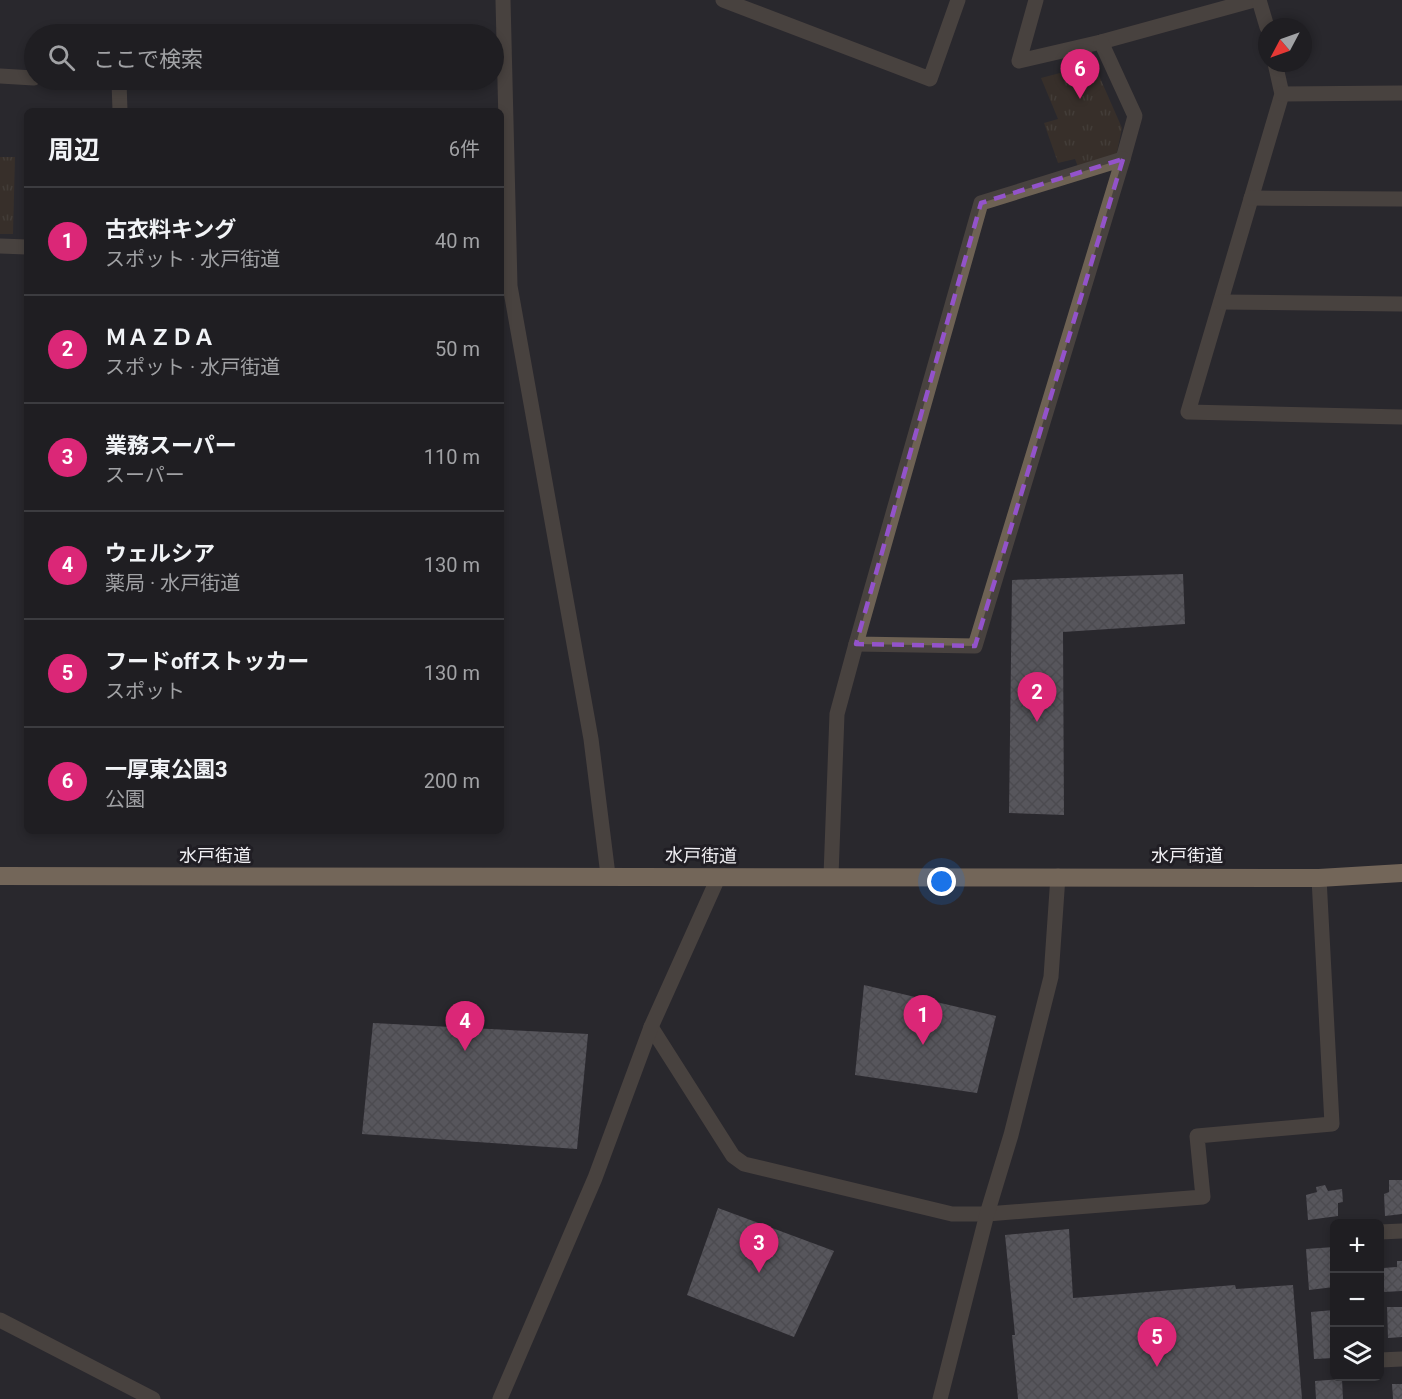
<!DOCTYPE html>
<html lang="ja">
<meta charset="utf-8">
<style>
body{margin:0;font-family:Roboto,"Noto Sans JP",sans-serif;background:#27272a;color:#f1f3f6}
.controls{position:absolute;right:18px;bottom:18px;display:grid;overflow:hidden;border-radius:9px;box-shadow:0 3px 9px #0003}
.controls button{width:54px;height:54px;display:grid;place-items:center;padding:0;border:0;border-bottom:2px solid #3c3c40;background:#1f1e22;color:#f1f3f6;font:30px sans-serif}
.compass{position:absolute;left:1258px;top:18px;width:54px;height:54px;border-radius:50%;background:#1f1e22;box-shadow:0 3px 9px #0003;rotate:229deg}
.you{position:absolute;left:942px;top:882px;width:21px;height:21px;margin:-15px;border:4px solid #fff;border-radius:50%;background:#1a73e8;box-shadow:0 0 0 9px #1a73e833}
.badge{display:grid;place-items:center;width:39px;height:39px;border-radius:50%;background:#db2777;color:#fff;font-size:20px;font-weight:700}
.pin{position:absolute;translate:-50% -50px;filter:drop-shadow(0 2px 3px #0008)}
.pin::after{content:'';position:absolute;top:32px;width:21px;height:18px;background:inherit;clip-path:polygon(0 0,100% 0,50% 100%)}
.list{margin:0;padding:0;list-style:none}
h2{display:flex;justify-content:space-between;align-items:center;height:78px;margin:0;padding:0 24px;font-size:26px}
h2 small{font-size:20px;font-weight:400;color:#a1a2a5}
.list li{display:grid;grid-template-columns:39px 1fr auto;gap:18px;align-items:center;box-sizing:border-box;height:108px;padding:0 24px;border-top:2px solid #3c3c40}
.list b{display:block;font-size:22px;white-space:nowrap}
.list p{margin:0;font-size:20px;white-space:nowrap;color:#a1a2a5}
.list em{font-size:20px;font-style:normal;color:#a1a2a5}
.icon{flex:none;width:33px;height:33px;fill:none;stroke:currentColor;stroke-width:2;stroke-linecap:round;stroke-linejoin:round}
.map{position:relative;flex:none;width:1402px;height:1399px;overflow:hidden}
.search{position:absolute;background:#1f1e22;box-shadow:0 3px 9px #0003;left:24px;top:24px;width:480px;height:66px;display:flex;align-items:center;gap:15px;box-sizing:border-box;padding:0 21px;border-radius:33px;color:#a1a2a5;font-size:22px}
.panel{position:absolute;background:#1f1e22;box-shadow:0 3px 9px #0003;left:24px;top:108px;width:480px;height:726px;border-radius:9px}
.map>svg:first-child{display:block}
.park{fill:url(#park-tufts)}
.building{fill:url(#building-cross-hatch)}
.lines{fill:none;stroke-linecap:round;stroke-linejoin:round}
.minor{stroke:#6e6254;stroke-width:15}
.highway{stroke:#cdb18e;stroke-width:18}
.marked{fill:none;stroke:#9353ca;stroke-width:4.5;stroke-dasharray:12 8;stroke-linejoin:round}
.labels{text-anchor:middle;stroke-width:6;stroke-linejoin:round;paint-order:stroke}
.street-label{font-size:18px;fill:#f1f0f4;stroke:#201e24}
</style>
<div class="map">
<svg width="1402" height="1399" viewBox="0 0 1402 1399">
<defs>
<pattern id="park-tufts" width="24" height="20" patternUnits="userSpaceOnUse" patternTransform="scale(1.5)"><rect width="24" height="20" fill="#473926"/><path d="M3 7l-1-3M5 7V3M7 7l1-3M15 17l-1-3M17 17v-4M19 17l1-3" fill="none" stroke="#625646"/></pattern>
<pattern id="building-cross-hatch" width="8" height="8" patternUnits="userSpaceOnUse" patternTransform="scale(1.5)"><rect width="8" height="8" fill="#8f8e95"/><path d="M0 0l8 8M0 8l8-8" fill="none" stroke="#76767a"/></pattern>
</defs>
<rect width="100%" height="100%" fill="#29282e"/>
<!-- park -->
<g class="park">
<path d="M1090,65L1097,71L1122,128L1116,157L1080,172L1075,159L1058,163L1044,123L1058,119L1041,78Z"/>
<path d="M0,157H15L13,234H0Z"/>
</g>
<!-- building -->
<g class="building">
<path d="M1183,574L1185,624L1063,632L1064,815L1009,813L1012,580Z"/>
<path d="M864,985L996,1016L977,1093L855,1075Z"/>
<path d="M373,1023L588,1034L577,1149L362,1134Z"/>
<path d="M1389,1180H1402V1214L1385,1216L1384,1194L1389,1192Z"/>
<path d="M1325,1185L1328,1191L1342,1189L1343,1202L1338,1203V1216L1308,1220L1306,1195L1317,1192L1316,1187Z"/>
<path d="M718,1208L834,1251L794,1337L687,1295Z"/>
<path d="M1069,1229L1073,1298L1235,1285L1236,1289L1293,1285L1302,1399H1018L1012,1335H1015L1005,1235Z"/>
<path d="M1334,1247V1287L1309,1290L1306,1249Z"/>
<path d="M1397,1261H1402V1291L1384,1292L1383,1268L1397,1267Z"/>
<path d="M1387,1307H1402V1337L1388,1338Z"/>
<path d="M1334,1310V1358L1314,1359L1311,1312Z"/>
<path d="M1342,1379L1343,1399H1316L1315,1381Z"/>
<path d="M1392,1384H1402V1399H1393Z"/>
</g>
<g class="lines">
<!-- minor -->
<g class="minor">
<path d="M503,0L510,286L591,739L608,875"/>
<path d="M723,0L930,79L958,0"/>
<path d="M1036,0L1019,61L1101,42L1254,0"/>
<path d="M1259,0L1267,27"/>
<path d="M1101,42L1135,116L1123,159"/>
<path d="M1275,63L1282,94L1188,412L1402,417"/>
<path d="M0,76L34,78"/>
<path d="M80,80L119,81L120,111"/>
<path d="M1282,94L1402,93"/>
<path d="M1123,159L975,646L856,644L981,203Z"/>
<path d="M1251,198L1402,199"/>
<path d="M0,246L27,247"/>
<path d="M1221,302L1402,304"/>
<path d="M831,876L837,714L856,644"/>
<path d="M651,1027L733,1156L744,1164L952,1214H987L1203,1197L1197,1136L1332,1124L1319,878"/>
<path d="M1380,1232L1402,1231"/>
<path d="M0,1320L153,1399"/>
<path d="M1380,1360L1402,1359"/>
<path d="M500,1399L595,1178L651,1027L718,878"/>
<path d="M940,1399L987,1214L1011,1135L1051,977L1058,876"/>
</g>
<!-- highway -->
<path class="highway" d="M0,876L1319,878L1402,873"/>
</g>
<!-- marked area -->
<path d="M0 0H1402V1399H0ZM1123,159L975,646L856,644L981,203Z" fill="#29282e" fill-opacity=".55" fill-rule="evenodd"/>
<path class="marked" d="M1123,159L975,646L856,644L981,203Z"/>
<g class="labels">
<!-- street labels -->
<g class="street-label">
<text x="215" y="862">水戸街道</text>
<text transform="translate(701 856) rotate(1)" y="6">水戸街道</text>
<text x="1187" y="862">水戸街道</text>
</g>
</g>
</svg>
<div class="controls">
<button>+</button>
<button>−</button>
<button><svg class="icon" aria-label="layers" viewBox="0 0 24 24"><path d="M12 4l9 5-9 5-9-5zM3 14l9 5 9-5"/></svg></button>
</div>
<svg class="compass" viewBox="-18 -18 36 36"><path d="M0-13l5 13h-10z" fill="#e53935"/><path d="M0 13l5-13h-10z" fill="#a1a2a5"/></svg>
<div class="you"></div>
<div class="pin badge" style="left:923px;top:1045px">1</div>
<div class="pin badge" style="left:1037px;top:722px">2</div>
<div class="pin badge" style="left:759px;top:1273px">3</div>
<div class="pin badge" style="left:465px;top:1051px">4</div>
<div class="pin badge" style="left:1157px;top:1367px">5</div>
<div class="pin badge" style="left:1080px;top:99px">6</div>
<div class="search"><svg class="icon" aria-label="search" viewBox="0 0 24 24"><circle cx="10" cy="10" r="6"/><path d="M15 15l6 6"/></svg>ここで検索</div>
<section class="panel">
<h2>周辺<small>6件</small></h2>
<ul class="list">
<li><span class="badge">1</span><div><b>古衣料キング</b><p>スポット · 水戸街道</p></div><em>40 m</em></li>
<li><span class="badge">2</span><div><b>ＭＡＺＤＡ</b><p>スポット · 水戸街道</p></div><em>50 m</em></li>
<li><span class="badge">3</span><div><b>業務スーパー</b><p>スーパー</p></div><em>110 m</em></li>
<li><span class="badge">4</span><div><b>ウェルシア</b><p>薬局 · 水戸街道</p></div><em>130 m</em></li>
<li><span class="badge">5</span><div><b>フードoffストッカー</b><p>スポット</p></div><em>130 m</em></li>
<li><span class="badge">6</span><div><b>一厚東公園3</b><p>公園</p></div><em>200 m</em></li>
</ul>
</section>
</div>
